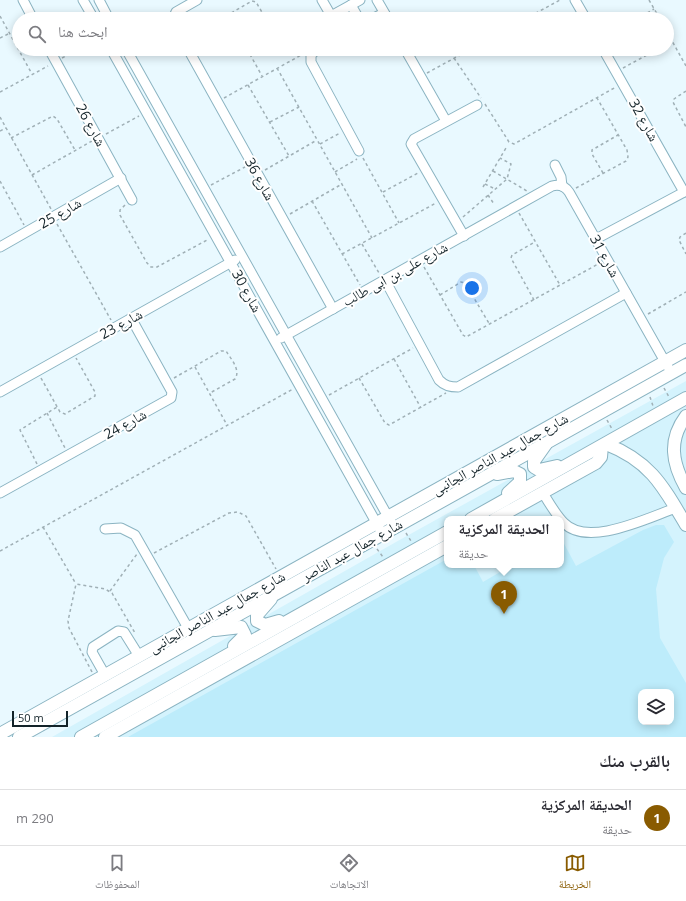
<!DOCTYPE html>
<html lang="ar">
<meta charset="utf-8">
<style>
body{margin:0;font-family:"Open Sans","Noto Naskh Arabic",sans-serif;background:#f7f7f7;color:#2b2b33;direction:rtl}
.controls{position:absolute;right:12px;bottom:12px;display:grid;overflow:hidden;border-radius:8px;box-shadow:0 2px 10px #0003}
.controls button{width:36px;height:36px;display:grid;place-items:center;padding:0;border:0;border-bottom:1px solid #e1e1e2;background:#fff;color:#2b2b33;font:20px sans-serif}
.scale{position:absolute;left:12px;bottom:10px;width:56px;box-sizing:border-box;padding-left:4px;border:2px solid #132329;border-top:0;font-size:11px;line-height:14px;white-space:nowrap;color:#132329;-webkit-text-stroke:3px #fff;paint-order:stroke}
.you{position:absolute;left:472px;top:288px;width:14px;height:14px;margin:-10px;border:3px solid #fff;border-radius:50%;background:#1a73e8;box-shadow:0 0 0 6px #1a73e833}
.badge{display:grid;place-items:center;width:26px;height:26px;border-radius:50%;background:#895b00;color:#fff;font-size:13px;font-weight:700}
.pin{position:absolute;translate:-50% -33px;filter:drop-shadow(0 1px 2px #0008)}
.pin::after{content:'';position:absolute;top:21px;width:14px;height:12px;background:inherit;clip-path:polygon(0 0,100% 0,50% 100%)}
.popup{position:absolute;left:444px;top:516px;width:120px;height:52px;box-sizing:border-box;display:grid;place-content:center;border-radius:8px;background:#fff;filter:drop-shadow(0 1px 3px #0005);font-size:13px;white-space:nowrap;color:#7c7c81}
.popup b{font-size:15px;color:#2b2b33}
.popup::after{content:'';position:absolute;left:50%;top:100%;margin-left:-8px;border:8px solid transparent;border-top-color:#fff}
.list{margin:0;padding:0;list-style:none}
h2{display:flex;justify-content:space-between;align-items:center;height:52px;margin:0;padding:0 16px;font-size:17px}
h2 small{font-size:13px;font-weight:400;color:#7c7c81}
.list li{display:grid;grid-template-columns:26px 1fr auto;gap:12px;align-items:center;box-sizing:border-box;height:56px;padding:0 16px;border-top:1px solid #e1e1e2}
.list b{display:block;font-size:15px;white-space:nowrap}
.list p{margin:0;font-size:13px;white-space:nowrap;color:#7c7c81}
.list em{font-size:13px;font-style:normal;color:#7c7c81}
.icon{flex:none;width:22px;height:22px;fill:none;stroke:currentColor;stroke-width:2;stroke-linecap:round;stroke-linejoin:round}
.map{position:relative;flex:none;width:686px;height:737px;overflow:hidden;direction:ltr}
.search{position:absolute;background:#fff;box-shadow:0 2px 10px #0003;left:12px;right:12px;top:12px;height:44px;display:flex;align-items:center;gap:10px;box-sizing:border-box;padding:0 14px;border-radius:22px;color:#7c7c81;font-size:15px}
.sheet{height:108px;background:#fff}
nav{display:flex;justify-content:space-around;align-items:center;box-sizing:border-box;height:56px;border-top:1px solid #e1e1e2;background:#fff;font-size:11px;color:#7c7c81}
nav a{display:grid;justify-items:center;gap:2px}
nav .on{color:#895b00}
.map>svg:first-child{display:block}
.built{fill:#d4f3fd;fill-rule:evenodd}
.green{fill:#bdecfb;fill-rule:evenodd}
.lines{fill:none;stroke-linecap:round;stroke-linejoin:round}
.minor-casing{stroke:#8bb4c2;stroke-width:11}
.major-casing{stroke:#8bb4c2;stroke-width:14}
.path{stroke:#a0b0b6;stroke-width:1.5;stroke-dasharray:3 3;stroke-linecap:butt}
.minor{stroke:#fff;stroke-width:9}
.major{stroke:#fff;stroke-width:12}
.labels{text-anchor:middle;stroke-width:4;stroke-linejoin:round;paint-order:stroke}
.street-label{font-size:14px;fill:#132329;stroke:#fff}
</style>
<div class="map">
<svg width="686" height="737" viewBox="0 0 686 737">
<rect width="100%" height="100%" fill="#e9f9ff"/>
<!-- built -->
<path class="built" d="M686,381V737H52L396,542ZM447,519H561V565H447ZM641,692H671V722H641Z"/>
<!-- green -->
<path class="green" d="M656,525H664L674,542L664,558L656,589L660,638L686,683V737H128L447,559V565H474L483,582L512,565H561V538L576,566L643,530ZM641,692H671V722H641Z"/>
<g class="lines">
<!-- minor casing -->
<g class="minor-casing">
<g id="minor">
<path d="M23,0L33,19"/>
<path d="M83,0L94,19"/>
<path d="M99,0L109,19"/>
<path d="M322,0L333,19"/>
<path d="M377,0L388,19"/>
<path d="M575,0L586,19"/>
<path d="M351,5L359,19"/>
<path d="M331,16L360,0"/>
<path d="M173,19L176,12L197,0"/>
<path d="M372,19L384,13"/>
<path d="M49,49L132,200"/>
<path d="M111,49L382,533"/>
<path d="M126,49L391,522"/>
<path d="M188,49L333,309"/>
<path d="M317,49L311,55V62L359,151"/>
<path d="M405,49L446,121"/>
<path d="M603,49L684,192"/>
<path d="M555,165L561,177L562,186"/>
<path d="M464,236L411,144L414,139L477,105"/>
<path d="M596,239L686,191"/>
<path d="M0,247L121,178"/>
<path d="M385,280L439,380C445,386 450,387 458,387L626,293"/>
<path d="M281,338L552,186C559,184 565,186 569,192L668,367"/>
<path d="M0,392L235,260"/>
<path d="M0,493L171,398L172,392L131,318"/>
<path d="M543,493C549,503 556,515 564,523C588,548 649,517 676,508"/>
<path d="M105,529L121,528L135,535L188,628"/>
<path d="M105,675L92,652L93,647L118,631L124,632L139,656"/>
</g>
</g>
<!-- major casing -->
<g class="major-casing">
<g id="major">
<path d="M686,416C668,440 672,463 686,488"/>
<path d="M546,444L534,461V467L539,470L557,466"/>
<path d="M606,444C650,461 663,486 686,525"/>
<path d="M497,474L514,471L520,474V482L508,493"/>
<path d="M471,519L686,398"/>
<path d="M495,519L596,463L601,457L602,446"/>
<path d="M271,599L257,615V621L265,625L279,621"/>
<path d="M215,630L241,627L245,635L234,646"/>
<path d="M0,734L686,350"/>
<path d="M19,737L686,365"/>
<path d="M81,737L447,532"/>
<path d="M105,737L447,546"/>
</g>
</g>
<!-- path -->
<g class="path">
<path d="M649,0L660,19"/>
<path d="M0,16L32,74"/>
<path d="M221,19L252,1L256,2L266,19"/>
<path d="M525,19L560,0"/>
<path d="M637,19L654,9"/>
<path d="M667,32L686,66"/>
<path d="M0,38L10,33"/>
<path d="M667,44L672,41"/>
<path d="M247,49L262,76"/>
<path d="M249,52L255,49"/>
<path d="M62,58L80,49"/>
<path d="M454,58L481,98"/>
<path d="M277,68L372,238"/>
<path d="M623,68L658,49"/>
<path d="M427,73L471,49"/>
<path d="M248,85L289,156"/>
<path d="M686,91L674,99L673,102L686,127"/>
<path d="M0,92L48,66"/>
<path d="M224,98L303,54"/>
<path d="M485,104L509,142L514,144L616,87"/>
<path d="M0,117L51,209"/>
<path d="M270,122L299,107"/>
<path d="M0,131L6,128"/>
<path d="M106,134L139,116"/>
<path d="M11,138L53,116L57,119L75,150"/>
<path d="M320,144L340,133"/>
<path d="M363,158L399,223"/>
<path d="M265,170L317,140"/>
<path d="M493,171L527,191"/>
<path d="M335,172L357,159"/>
<path d="M603,173L592,154V150L618,135"/>
<path d="M32,175L92,141"/>
<path d="M0,181L24,225"/>
<path d="M485,184L495,189"/>
<path d="M211,185L245,167"/>
<path d="M483,187L506,148"/>
<path d="M576,188L626,161L628,157L627,150L597,98"/>
<path d="M383,192L418,173"/>
<path d="M488,195L494,204"/>
<path d="M312,201L360,285"/>
<path d="M125,205L120,210V215L147,263L151,267H157L209,239"/>
<path d="M519,213L560,285"/>
<path d="M290,214L342,184"/>
<path d="M463,217L507,179L511,164L500,158"/>
<path d="M57,224L111,320"/>
<path d="M686,233L680,237L679,240L686,254"/>
<path d="M362,244L379,273"/>
<path d="M342,254L436,203"/>
<path d="M424,267L463,335L466,337L600,263"/>
<path d="M440,295L461,282L465,283L490,325"/>
<path d="M534,300L511,258L512,255L535,242"/>
<path d="M648,314L686,292"/>
<path d="M394,359L421,408"/>
<path d="M195,367L227,425"/>
<path d="M41,378L60,412L65,414L95,396V392L76,358"/>
<path d="M174,378L221,351H226C231,359 241,370 235,379L210,393"/>
<path d="M359,378L385,423L389,425L446,393"/>
<path d="M664,388L669,397"/>
<path d="M329,395L413,348"/>
<path d="M650,397L653,406"/>
<path d="M47,413L65,448"/>
<path d="M607,420L612,429"/>
<path d="M37,464L20,430L57,407"/>
<path d="M43,527L76,584"/>
<path d="M406,533L411,541"/>
<path d="M377,549L383,557"/>
<path d="M0,551L293,389"/>
<path d="M154,553L229,513L238,512L246,516L276,569"/>
<path d="M110,591L137,554"/>
<path d="M92,672L69,628L68,621L76,584L105,589L112,593L135,633"/>
</g>
<!-- minor -->
<use href="#minor" class="minor"/>
<!-- major -->
<use href="#major" class="major"/>
</g>
<g class="labels">
<!-- street labels -->
<g class="street-label">
<text transform="translate(644 120) rotate(61)" y="5">شارع 32</text>
<text transform="translate(91 125) rotate(61)" y="5">شارع 26</text>
<text transform="translate(260 179) rotate(61)" y="5">شارع 36</text>
<text transform="translate(60 213) rotate(-30)" y="5">شارع 25</text>
<text transform="translate(605 256) rotate(61)" y="5">شارع 31</text>
<text transform="translate(395 274) rotate(-29)" y="5">شارع على بن ابى طالب</text>
<text transform="translate(247 291) rotate(61)" y="5">شارع 30</text>
<text transform="translate(121 324) rotate(-29)" y="5">شارع 23</text>
<text transform="translate(125 424) rotate(-29)" y="5">شارع 24</text>
<text transform="translate(500 454) rotate(-29)" y="5">شارع جمال عبد الناصر الجانبى</text>
<text transform="translate(352 550) rotate(-29)" y="5">شارع جمال عبد الناصر</text>
<text transform="translate(217 612) rotate(-29)" y="5">شارع جمال عبد الناصر الجانبى</text>
</g>
</g>
</svg>
<div class="controls">
<button><svg class="icon" aria-label="layers" viewBox="0 0 24 24"><path d="M12 4l9 5-9 5-9-5zM3 14l9 5 9-5"/></svg></button>
</div>
<div class="scale">50 m</div>
<div class="you"></div>
<div class="pin badge" style="left:504px;top:614px">1</div>
<div class="popup"><b>الحديقة المركزية</b>حديقة</div>
<div class="search"><svg class="icon" aria-label="search" viewBox="0 0 24 24"><circle cx="10" cy="10" r="6"/><path d="M15 15l6 6"/></svg>ابحث هنا</div>
</div>
<section class="sheet">
<h2>بالقرب منك<small></small></h2>
<ul class="list">
<li><span class="badge">1</span><div><b>الحديقة المركزية</b><p>حديقة</p></div><em>290 m</em></li>
</ul>
</section>
<nav>
<a class="on"><svg class="icon" aria-label="map" viewBox="0 0 24 24"><path d="M3 6l6-2 6 2 6-2v14l-6 2-6-2-6 2zM9 4v14M15 6v14"/></svg>الخريطة</a>
<a><svg class="icon" aria-label="directions" viewBox="0 0 24 24"><path d="M12 3l9 9-9 9-9-9zM9 14v-3h6M13 9l2 2-2 2"/></svg>الاتجاهات</a>
<a><svg class="icon" aria-label="saved" viewBox="0 0 24 24"><path d="M7 4h10v16l-5-4-5 4z"/></svg>المحفوظات</a>
</nav>
